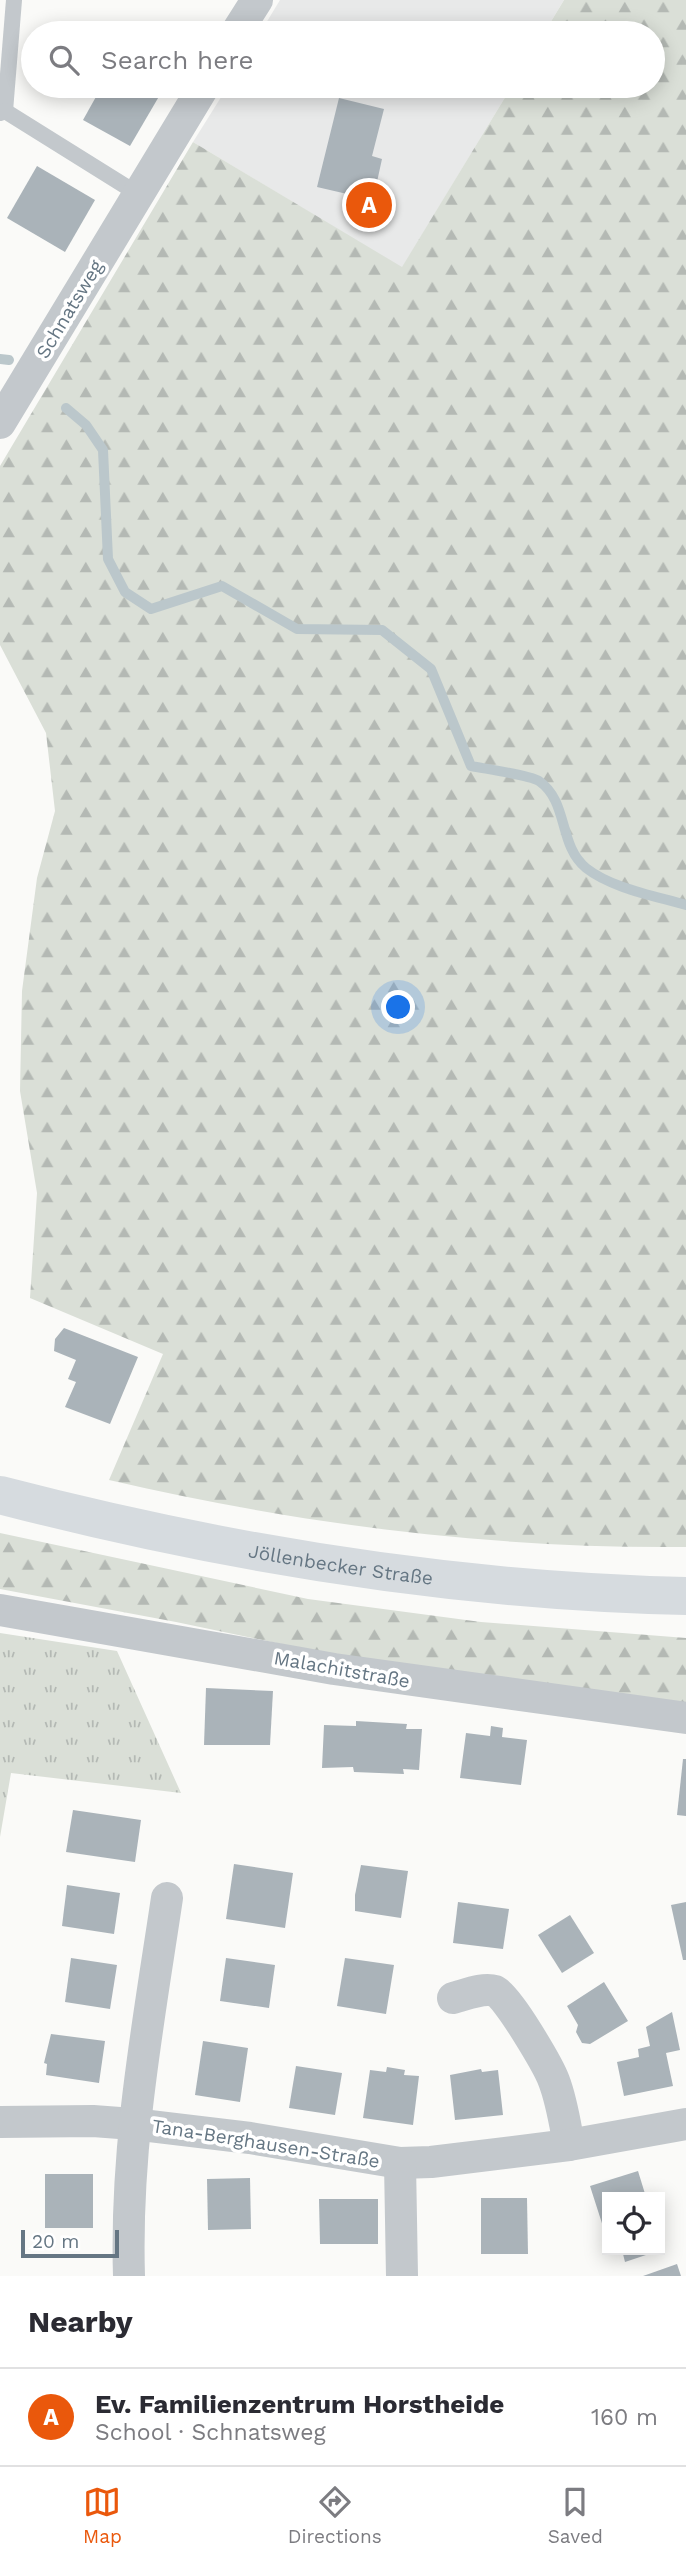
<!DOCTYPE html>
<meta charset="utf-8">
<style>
body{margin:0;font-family:"Work Sans",sans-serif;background:#f7f7f7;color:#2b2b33}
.controls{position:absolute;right:21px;bottom:21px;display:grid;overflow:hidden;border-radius:0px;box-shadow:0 4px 18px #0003}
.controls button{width:63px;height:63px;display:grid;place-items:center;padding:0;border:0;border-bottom:2px solid #e1e1e2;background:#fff;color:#2b2b33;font:35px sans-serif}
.scale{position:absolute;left:21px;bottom:18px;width:98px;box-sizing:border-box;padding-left:7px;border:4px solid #657683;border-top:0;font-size:19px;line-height:24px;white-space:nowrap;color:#657683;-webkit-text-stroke:5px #fff;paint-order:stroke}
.you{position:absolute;left:399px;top:1008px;width:24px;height:24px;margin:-18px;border:5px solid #fff;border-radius:50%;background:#1a73e8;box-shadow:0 0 0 10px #1a73e833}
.badge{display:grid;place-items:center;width:46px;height:46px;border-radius:50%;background:#ea580c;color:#fff;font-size:23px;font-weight:700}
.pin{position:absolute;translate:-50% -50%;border:4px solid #fff;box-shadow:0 2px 7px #0006}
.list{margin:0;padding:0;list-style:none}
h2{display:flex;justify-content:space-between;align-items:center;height:91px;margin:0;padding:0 28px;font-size:30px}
h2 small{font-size:23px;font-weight:400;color:#7c7c81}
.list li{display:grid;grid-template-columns:46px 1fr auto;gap:21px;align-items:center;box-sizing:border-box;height:98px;padding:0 28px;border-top:2px solid #e1e1e2}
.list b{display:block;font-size:26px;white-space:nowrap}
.list p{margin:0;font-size:23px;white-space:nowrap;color:#7c7c81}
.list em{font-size:23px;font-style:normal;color:#7c7c81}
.icon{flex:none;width:38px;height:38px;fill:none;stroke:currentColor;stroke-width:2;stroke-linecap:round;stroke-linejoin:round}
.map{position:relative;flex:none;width:686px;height:2276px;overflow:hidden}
.search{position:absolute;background:#fff;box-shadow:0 4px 18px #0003;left:21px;right:21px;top:21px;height:77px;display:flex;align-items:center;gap:18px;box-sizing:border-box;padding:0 24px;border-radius:38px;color:#7c7c81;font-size:26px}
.sheet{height:189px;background:#fff}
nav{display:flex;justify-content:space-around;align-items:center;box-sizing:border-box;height:98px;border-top:2px solid #e1e1e2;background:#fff;font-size:19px;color:#7c7c81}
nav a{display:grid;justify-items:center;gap:4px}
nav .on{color:#ea580c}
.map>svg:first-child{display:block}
.built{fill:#e8e9e9}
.grass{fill:url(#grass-tufts)}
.forest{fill:url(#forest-firs)}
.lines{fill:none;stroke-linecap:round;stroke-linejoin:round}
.stream{stroke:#bbc7cb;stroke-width:10}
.building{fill:#aab3b9}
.lane{stroke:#c3c8cc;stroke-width:16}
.street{stroke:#c3c8cc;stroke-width:32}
.secondary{stroke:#d6dbdf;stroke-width:38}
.labels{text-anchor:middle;stroke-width:7;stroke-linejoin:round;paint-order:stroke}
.street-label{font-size:19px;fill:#657683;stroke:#fff}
</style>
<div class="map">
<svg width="686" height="2276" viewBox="0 0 686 2276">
<defs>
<pattern id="grass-tufts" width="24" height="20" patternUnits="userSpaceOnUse" patternTransform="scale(1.75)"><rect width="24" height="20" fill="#dadfd7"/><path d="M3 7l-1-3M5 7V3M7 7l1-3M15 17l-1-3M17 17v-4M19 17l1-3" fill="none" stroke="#b4b9b4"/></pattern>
<pattern id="forest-firs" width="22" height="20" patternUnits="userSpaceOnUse" patternTransform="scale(1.75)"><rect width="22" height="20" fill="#dadfd7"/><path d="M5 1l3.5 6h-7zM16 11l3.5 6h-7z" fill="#b4b9b4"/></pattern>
</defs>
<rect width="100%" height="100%" fill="#fafaf8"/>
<!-- built -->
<g class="built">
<path d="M280,0H564L544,33H260Z"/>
<path d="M228,86H512L402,268L193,142Z"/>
</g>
<!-- grass -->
<path class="grass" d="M0,1633L117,1651L181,1793L11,1773L0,1837Z"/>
<!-- forest -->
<g class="forest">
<path d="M564,0H686V1547C492,1549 298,1524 109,1480L163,1354L30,1298L37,1193L20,1091L22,991L37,878L55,811L46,733L0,645V466L193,142L402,267L512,86H653V33H544Z"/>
<path d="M0,1533L308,1599L481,1622L686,1638V1705L405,1670L176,1622L0,1589Z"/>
</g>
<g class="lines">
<!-- stream -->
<g class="stream">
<path d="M0,359L9,360"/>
<path d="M66,408L86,425L103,450L108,559L125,592L151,609L222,586L297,629L382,630L431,669L471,766C486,769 529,775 539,781C569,802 558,845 586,868C611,888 655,896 686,905"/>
</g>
</g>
<!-- building -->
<g class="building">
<path d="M102,86H148L161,93L130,146L83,120Z"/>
<path d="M339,98L384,109L372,156L382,159L373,200L317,187Z"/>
<path d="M37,166L95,200L65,252L7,218Z"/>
<path d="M64,1328L138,1357L110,1424L65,1407L76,1382L68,1379L76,1360L54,1351L55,1339Z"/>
<path d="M206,1688L273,1691L270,1745H204Z"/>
<path d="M356,1721L407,1724L406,1729H422L419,1770L403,1769L404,1774L354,1772L353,1767L322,1768L324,1725L356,1726Z"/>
<path d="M491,1726L503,1728L502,1737L527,1740L521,1785L460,1778L466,1733L490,1736Z"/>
<path d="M683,1759H686V1816L677,1815Z"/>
<path d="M73,1810L141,1820L135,1862L66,1852Z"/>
<path d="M234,1864L293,1873L285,1928L226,1919Z"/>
<path d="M361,1865L408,1871L401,1918L355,1911V1895Z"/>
<path d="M67,1885L120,1893L114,1934L62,1926Z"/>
<path d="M458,1902L509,1909L503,1949L453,1943Z"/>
<path d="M686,1902V1960H683L671,1905Z"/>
<path d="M570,1915L594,1953L562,1973L538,1935Z"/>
<path d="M71,1958L117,1965L110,2009L65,2002Z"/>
<path d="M226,1958L275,1965L269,2008L220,2001Z"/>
<path d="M345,1958L394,1965L386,2014L337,2006Z"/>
<path d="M604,1982L628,2021L590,2044L582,2043L576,2032L578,2025L567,2006Z"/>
<path d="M672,2012L680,2050L666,2053L673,2086L624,2096L617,2062L639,2057L638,2049L650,2046L646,2027Z"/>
<path d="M51,2034L105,2041L99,2083L46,2075L47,2064L44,2063Z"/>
<path d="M203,2041L248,2048L240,2102L195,2095Z"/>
<path d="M296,2066L342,2073L335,2115L289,2108Z"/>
<path d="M387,2067L405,2070L404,2075L419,2076L413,2125L363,2118L370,2070L386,2072Z"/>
<path d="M481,2069L482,2072L498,2070L503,2115L455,2120L450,2075Z"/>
<path d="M638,2171L646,2197H607V2239L590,2186Z"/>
<rect x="45" y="2174" width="48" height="54"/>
<path d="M250,2178L251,2229L208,2230L207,2179Z"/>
<path d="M481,2198H527L528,2254H481Z"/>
<path d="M319,2199H378V2244H320Z"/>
<path d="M622,2250H661L625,2262Z"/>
<path d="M677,2264L681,2276H643Z"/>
</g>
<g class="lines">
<!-- lane -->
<g class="lane">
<path d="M5,111L14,0"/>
<path d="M0,113L5,111L138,194"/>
</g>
<!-- street -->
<g class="street">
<path d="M236,33L257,0"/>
<path d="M0,423L204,86"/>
<path d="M0,1610L334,1669L686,1718"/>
<path d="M453,1998C465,1995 483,1987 495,1991C507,1995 549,2067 554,2081C562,2102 565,2124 569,2145"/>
<path d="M0,2122L93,2121L133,2124L250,2138L400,2163L431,2162L569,2145L686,2124"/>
<path d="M400,2163L402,2276"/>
<path d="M129,2276C125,2147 148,2025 167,1898"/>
</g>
<!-- secondary -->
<path class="secondary" id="s1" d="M0,1495C223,1553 455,1591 686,1596"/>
</g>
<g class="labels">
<!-- street labels -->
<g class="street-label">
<text transform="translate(69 309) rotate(-59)" y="7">Schnatsweg</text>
<text dy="7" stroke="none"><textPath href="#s1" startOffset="348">Jöllenbecker Straße</textPath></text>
<text transform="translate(342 1669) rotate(10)" y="7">Malachitstraße</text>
<text transform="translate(266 2143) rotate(9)" y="7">Tana-Berghausen-Straße</text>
</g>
</g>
</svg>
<div class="controls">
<button><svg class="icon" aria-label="locate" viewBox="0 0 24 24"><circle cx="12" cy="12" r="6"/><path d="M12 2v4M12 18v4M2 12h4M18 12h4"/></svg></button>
</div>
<div class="scale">20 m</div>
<div class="you"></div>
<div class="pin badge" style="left:369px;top:205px">A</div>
<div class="search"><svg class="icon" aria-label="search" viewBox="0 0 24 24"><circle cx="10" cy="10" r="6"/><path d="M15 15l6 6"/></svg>Search here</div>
</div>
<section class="sheet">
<h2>Nearby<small></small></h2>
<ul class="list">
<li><span class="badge">A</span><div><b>Ev. Familienzentrum Horstheide</b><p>School · Schnatsweg</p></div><em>160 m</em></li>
</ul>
</section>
<nav>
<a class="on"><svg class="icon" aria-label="map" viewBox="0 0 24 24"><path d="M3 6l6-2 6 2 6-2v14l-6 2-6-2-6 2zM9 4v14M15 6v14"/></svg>Map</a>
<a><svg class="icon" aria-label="directions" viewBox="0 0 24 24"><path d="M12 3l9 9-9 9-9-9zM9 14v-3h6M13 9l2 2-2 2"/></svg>Directions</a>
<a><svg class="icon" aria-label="saved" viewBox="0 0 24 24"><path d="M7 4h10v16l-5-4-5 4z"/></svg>Saved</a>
</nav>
